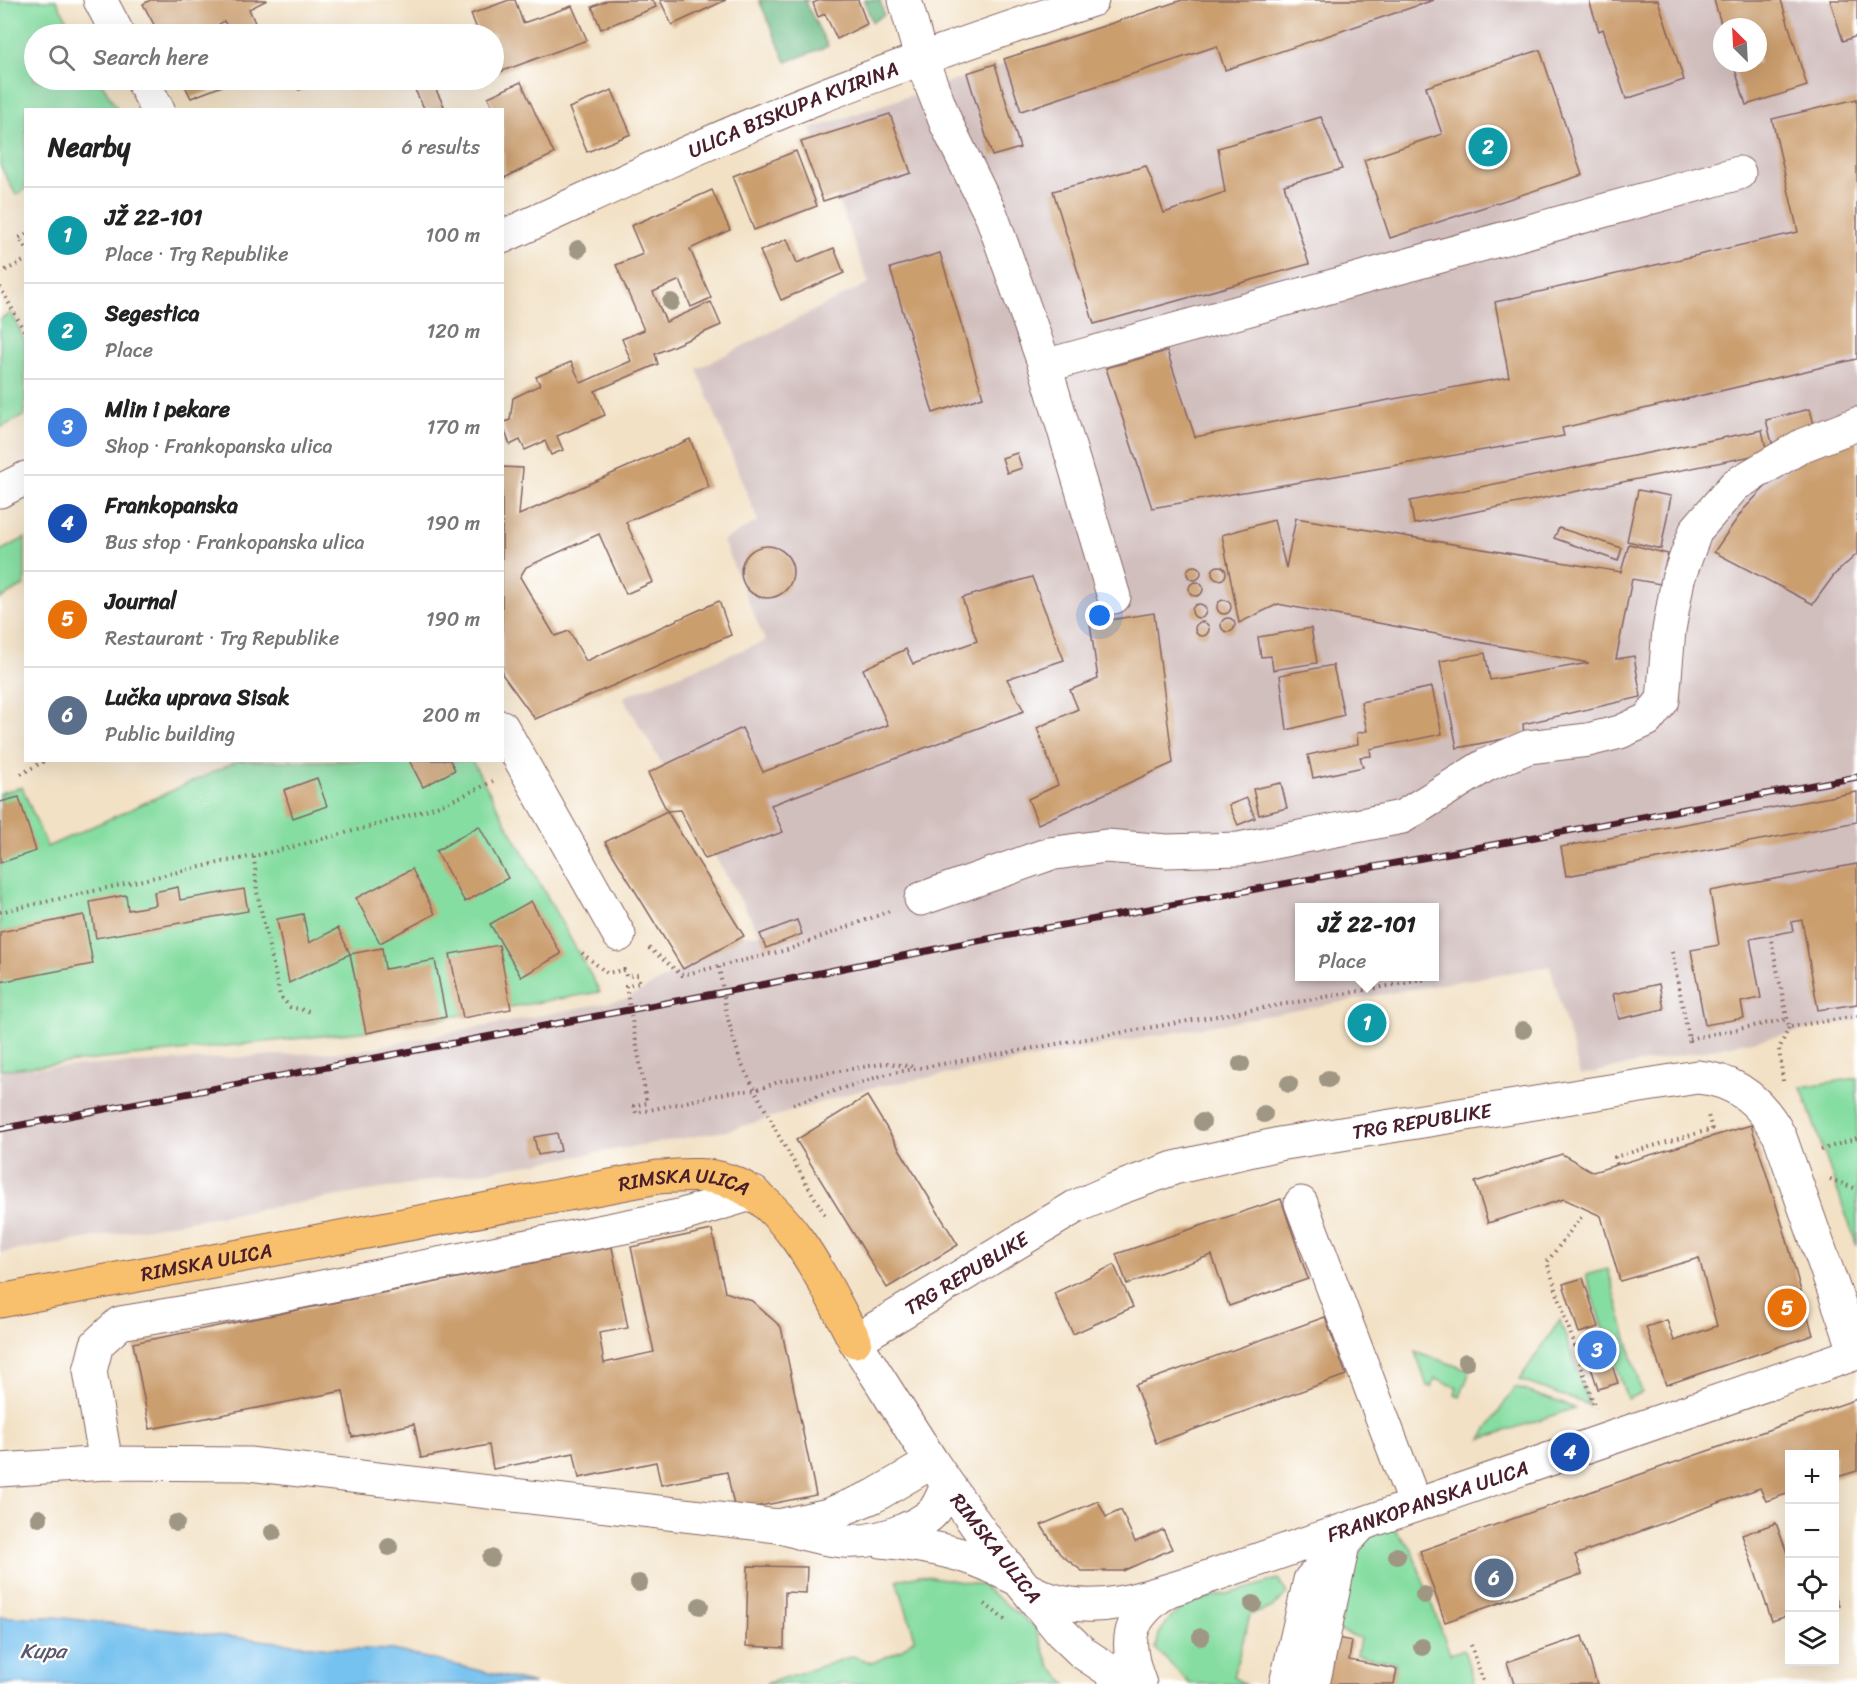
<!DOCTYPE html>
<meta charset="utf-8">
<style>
body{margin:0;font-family:Sriracha,sans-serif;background:#f2f2f2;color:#222}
.controls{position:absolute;right:18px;bottom:18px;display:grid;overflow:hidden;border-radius:0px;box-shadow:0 6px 24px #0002}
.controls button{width:54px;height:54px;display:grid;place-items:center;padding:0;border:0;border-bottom:2px solid #e0e0e0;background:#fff;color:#222;font:30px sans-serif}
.compass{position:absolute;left:1713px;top:18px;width:54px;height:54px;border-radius:50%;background:#fff;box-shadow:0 6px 24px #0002;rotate:336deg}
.you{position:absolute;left:1100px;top:616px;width:21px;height:21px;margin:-15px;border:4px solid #fff;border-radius:50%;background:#1a73e8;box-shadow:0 0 0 9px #1a73e833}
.badge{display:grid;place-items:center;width:39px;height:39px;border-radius:50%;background:#0b8043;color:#fff;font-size:20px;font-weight:700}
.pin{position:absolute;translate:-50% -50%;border:3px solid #fff;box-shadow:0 2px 6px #0006}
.popup{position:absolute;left:1295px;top:903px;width:144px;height:78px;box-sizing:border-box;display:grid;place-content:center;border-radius:0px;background:#fff;filter:drop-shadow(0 2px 4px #0005);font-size:20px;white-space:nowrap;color:#767676}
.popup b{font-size:22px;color:#222}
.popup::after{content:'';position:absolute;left:50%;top:100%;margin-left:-12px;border:12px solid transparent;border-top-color:#fff}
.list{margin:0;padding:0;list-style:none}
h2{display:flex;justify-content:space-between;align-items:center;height:78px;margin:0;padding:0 24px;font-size:26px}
h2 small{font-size:20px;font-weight:400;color:#767676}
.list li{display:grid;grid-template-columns:39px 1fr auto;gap:18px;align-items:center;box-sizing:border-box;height:96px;padding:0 24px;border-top:2px solid #e0e0e0}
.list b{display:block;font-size:22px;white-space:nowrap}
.list p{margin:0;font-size:20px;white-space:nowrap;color:#767676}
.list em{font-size:20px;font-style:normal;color:#767676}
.icon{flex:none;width:33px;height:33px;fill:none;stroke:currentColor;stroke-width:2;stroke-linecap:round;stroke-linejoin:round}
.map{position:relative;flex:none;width:1857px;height:1684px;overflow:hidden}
.search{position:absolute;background:#fff;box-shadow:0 6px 24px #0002;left:24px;top:24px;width:480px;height:66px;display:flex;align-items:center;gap:15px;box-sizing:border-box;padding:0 21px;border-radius:33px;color:#767676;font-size:22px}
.panel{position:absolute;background:#fff;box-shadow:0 6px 24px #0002;left:24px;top:108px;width:480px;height:654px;border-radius:0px}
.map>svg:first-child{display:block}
.industrial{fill:#d1bfbe;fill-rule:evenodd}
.green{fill:#85dda1;stroke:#687e66;stroke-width:1.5}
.forest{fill:#6cbc87;stroke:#5b6e59;stroke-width:1.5}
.water{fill:#75c1ef;stroke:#60708d;stroke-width:1.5}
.building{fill:#cb9e6e}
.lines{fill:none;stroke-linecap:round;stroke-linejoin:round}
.minor-casing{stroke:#856361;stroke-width:35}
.major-casing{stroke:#856361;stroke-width:35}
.path{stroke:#856361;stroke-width:4;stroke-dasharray:1.5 4.5;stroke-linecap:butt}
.minor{stroke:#fff;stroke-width:33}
.major{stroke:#f8bf6c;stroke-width:33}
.rail-casing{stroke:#4a1f2b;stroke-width:7}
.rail{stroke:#fff;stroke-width:4.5;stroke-dasharray:14;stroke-linecap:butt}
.tree{fill:#a09684}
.labels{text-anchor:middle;stroke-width:4.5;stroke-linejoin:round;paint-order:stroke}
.street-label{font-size:20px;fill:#4a1f2b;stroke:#fff}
.water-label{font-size:21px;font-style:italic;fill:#595870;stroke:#fff}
</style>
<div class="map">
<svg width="1857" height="1684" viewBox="0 0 1857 1684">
<rect width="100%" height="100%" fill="#fff"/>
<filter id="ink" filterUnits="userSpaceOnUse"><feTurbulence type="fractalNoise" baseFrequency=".0167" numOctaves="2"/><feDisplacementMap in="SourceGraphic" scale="12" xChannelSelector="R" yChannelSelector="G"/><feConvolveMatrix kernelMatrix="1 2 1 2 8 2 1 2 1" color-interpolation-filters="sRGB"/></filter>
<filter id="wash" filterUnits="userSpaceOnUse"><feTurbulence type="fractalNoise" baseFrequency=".008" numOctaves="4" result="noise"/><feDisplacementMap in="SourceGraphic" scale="24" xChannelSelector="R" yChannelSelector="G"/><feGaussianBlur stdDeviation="1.35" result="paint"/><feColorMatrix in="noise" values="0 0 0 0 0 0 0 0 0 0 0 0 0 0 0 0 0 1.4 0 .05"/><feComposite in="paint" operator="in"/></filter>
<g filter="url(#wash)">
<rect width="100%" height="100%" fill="#f2e1c5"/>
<!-- industrial -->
<path class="industrial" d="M1195,0H1857V1020L1580,1075L1550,966L1429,986L865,1089L726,1131L0,1253V1070L356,1051L626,999L744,936L760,934L623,697L765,641L723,541L758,521L697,369L869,283L811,129ZM1722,27H1758V63H1722ZM1300,908H1434V976H1300Z"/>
<!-- green -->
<g class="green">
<path d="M0,0H56L75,34H34V80H100L117,109L26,110L25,189L16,195L0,165Z"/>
<path d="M12,313L25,342V415L0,428V319Z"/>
<path d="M25,538V585L0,599V551Z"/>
<path d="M238,761H472L600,992L368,1031L0,1070V793L22,787L47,847Z"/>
<path d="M1857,1078V1246L1801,1087Z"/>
<path d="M1608,1269L1642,1393L1627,1399L1586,1275Z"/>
<path d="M1560,1320L1589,1405L1519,1380Z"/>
<path d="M1415,1351L1470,1371L1460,1397L1455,1395L1457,1387L1435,1379L1431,1387L1427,1386Z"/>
<path d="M1515,1387L1575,1408L1481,1439Z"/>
<path d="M1387,1522L1411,1548L1450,1654L1464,1649L1474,1684H1393L1395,1663L1357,1655L1360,1638L1339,1631L1353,1552Z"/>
<path d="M920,1575L981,1585L1035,1627L1050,1666L1067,1684H765L853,1656L872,1663L901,1650L915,1638L897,1580Z"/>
<path d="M1278,1579L1287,1593L1274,1607L1250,1615L1233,1677L1245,1684H1190L1156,1649L1159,1634L1168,1621L1186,1603L1240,1591Z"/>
</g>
<!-- forest -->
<g class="forest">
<path d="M759,0H809L805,2L828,46L786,62Z"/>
<path d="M864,0H880L884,15L872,22Z"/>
</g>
<!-- water -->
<path class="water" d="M0,1617H54L331,1648L393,1650L535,1684H0Z"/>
<g id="blocks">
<!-- building -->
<g class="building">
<path d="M150,0H267L249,9L256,25L243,31L244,34H231L224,21L219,24L225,34H159L143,4Z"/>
<path d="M509,0H515L523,23L572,6L587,40L494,74V34H479L471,14Z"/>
<path d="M608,0H653L656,7L601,29L592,7Z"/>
<path d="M660,0H726L672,25Z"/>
<path d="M821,0H858L867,24L837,39L825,14L818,17L813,3Z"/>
<path d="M1182,0H1434L1225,70L1217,46L1021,111L1004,59Z"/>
<path d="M1589,0H1658L1684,80L1626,99L1603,29L1599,31Z"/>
<path d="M1714,0H1781L1807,86L1746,105L1733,63H1758V27H1722Z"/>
<path d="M1830,0H1857V36L1843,41Z"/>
<path d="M1540,50L1582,175L1390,238L1364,160L1442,134L1426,87Z"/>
<path d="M995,64L1020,148L992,156L967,73Z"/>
<path d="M182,80H238L191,98Z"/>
<path d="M295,80H327L299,90Z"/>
<path d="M410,80H431L444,106L438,110H425Z"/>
<path d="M521,82L554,154L504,178L502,110H494L488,97Z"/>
<path d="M612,90L631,134L587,152L569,108Z"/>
<path d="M1857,99V359L1562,428L1564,436L1152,508L1106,368L1167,351L1195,437L1509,377L1495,302L1798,232L1772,119Z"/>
<path d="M890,114L911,173L823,201L801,142Z"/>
<path d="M1321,117L1342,169L1284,185L1309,264L1094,324L1053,191L1146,166L1164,213L1225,192L1218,148Z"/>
<path d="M796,151L817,206L754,230L733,176Z"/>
<path d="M712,190L730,230L690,249L711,298L691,307L680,280L653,292L666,322L711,302L721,325L655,354L658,364L595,391L605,415L557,436L563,450L551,455L545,441L525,450L520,440L510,445L502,423L510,420L513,398L540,385L536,377L571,362L581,383L631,361L622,339L644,330L616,265L643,254L631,226Z"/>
<path d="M787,239L797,263L834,248L844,273L781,300L760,251Z"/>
<path d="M940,253L983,397L933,413L890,268Z"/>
<path d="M1810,409L1816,433L1772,443L1766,420Z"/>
<path d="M1762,430L1767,453L1414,524L1410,501Z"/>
<path d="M1857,434V554L1834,575L1813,604L1714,552L1743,510L1765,487L1799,461Z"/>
<path d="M690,439L709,487L626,522L653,582L626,594L599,534L526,567L520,577L555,636L569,631L586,661L719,601L731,635L535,719L502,674V467L523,468L519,515Z"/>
<path d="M1017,453L1022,468L1007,473L1002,458Z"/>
<path d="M1638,490L1671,496L1661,549L1627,541Z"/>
<path d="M1296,518L1621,572L1629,544L1668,554L1660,584L1632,579L1616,659L1634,656L1641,697L1523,724L1524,735L1457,748L1440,661L1485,653L1490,680L1589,663L1278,604L1239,623L1222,535L1274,520L1286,568Z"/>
<path d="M1559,528L1622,548L1618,561L1554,538Z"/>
<circle cx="767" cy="572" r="26"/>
<circle cx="1219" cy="573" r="7"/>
<circle cx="1194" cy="573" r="7"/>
<path d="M1032,577L1064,660L1007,679L1024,711L771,805L783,832L705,859L680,810L667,811L648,773L742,728L763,772L888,725L863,669L906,649L913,664L977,641L962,598Z"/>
<circle cx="1196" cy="589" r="7"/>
<circle cx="1224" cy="607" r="7"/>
<circle cx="1199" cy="611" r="7"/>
<path d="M1154,613L1173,763L1038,824L1028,799L1058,785L1037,728L1078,709L1070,690L1098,679L1090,623Z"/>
<circle cx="1228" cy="625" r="7"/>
<circle cx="1202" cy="629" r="7"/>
<path d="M1311,628L1317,663L1273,670L1271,656L1261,657L1258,637Z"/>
<path d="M1333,665L1344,715L1287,730L1280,675Z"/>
<path d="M1432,687L1442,734L1370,749L1371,756L1360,757L1363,767L1313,778L1308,755L1358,744L1357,733L1367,731L1361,702Z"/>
<path d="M409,760H450L455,770L423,787Z"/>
<path d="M317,778L327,806L293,818L284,790Z"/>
<path d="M1281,783L1287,808L1259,815L1253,789Z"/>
<path d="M1857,792V822L1566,876L1561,847Z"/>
<path d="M19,797L36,851L0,863V802Z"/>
<path d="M1247,798L1255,818L1238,825L1229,805Z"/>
<path d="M667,811L744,936L683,969L605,842Z"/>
<path d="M479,826L508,878L465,902L436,851Z"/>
<path d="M1857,864V1004L1818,1010L1802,920L1791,922L1793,931L1750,939L1761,998L1741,1002L1744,1018L1705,1025L1691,950L1719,945L1710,891Z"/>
<path d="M412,869L435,914L380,943L356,898Z"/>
<path d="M178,887L180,900L244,889L248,911L96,938L90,902L126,895L128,910L156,905L154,892Z"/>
<path d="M531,901L561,954L521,977L490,924Z"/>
<path d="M303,914L309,943L338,928L350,954L289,983L277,919Z"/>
<path d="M84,915L93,964L0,982V932Z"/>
<path d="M797,920L802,934L766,948L760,934Z"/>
<path d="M499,945L511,1009L463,1018L450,954Z"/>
<path d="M382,948L385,969L435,960L446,1017L366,1033L350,954Z"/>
<path d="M1659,984L1664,1009L1619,1019L1613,994Z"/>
<path d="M867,1096L958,1245L887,1288L796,1140Z"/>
<path d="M1751,1125L1785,1233L1813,1335L1666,1385L1646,1327L1667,1320L1674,1341L1717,1326L1699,1258L1620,1281L1601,1216L1564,1199L1488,1223L1475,1182L1562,1154L1593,1172Z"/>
<path d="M557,1133L561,1151L538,1155L534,1137Z"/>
<path d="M1281,1199L1308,1279L1229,1306L1212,1255L1127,1284L1116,1254Z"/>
<path d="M712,1230L725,1292L752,1301L781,1327L816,1495L735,1511L727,1472L661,1485L656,1462L579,1478L574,1453L493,1469L489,1445L421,1458L414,1424L352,1437L343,1391L150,1429L133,1343L612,1247L628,1328L599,1333L604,1363L654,1352L631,1247Z"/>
<path d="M1114,1265L1133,1307L1073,1334L1054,1293Z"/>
<path d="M1583,1278L1599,1327L1579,1333L1563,1284Z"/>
<path d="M1325,1317L1346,1375L1156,1443L1135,1385Z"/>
<path d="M1601,1333L1618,1383L1598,1389L1582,1339Z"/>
<path d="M1857,1399V1471L1834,1478V1454H1790V1493L1766,1501L1760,1488L1575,1555L1582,1574L1445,1622L1420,1551Z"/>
<path d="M1098,1501L1106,1517L1121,1510L1135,1542L1163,1530L1172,1549L1123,1571H1082L1060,1554L1041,1525Z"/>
<path d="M1776,1523L1790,1561V1615L1772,1621L1742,1535Z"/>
<path d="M748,1566L807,1567L806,1593L785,1592L784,1648L746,1646Z"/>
<path d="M1834,1593L1839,1605L1834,1607Z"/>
<path d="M1287,1628L1352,1641L1349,1660L1397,1669L1394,1684H1275Z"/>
<path d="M1582,1636L1597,1684H1514L1507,1662Z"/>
</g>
</g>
</g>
<g filter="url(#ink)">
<use href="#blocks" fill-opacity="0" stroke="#856361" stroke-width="1.5"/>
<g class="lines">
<!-- minor casing -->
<g class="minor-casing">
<g id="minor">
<path d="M100,0L118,34"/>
<path d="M905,0L921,58L946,123L992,217L1045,366L1114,597"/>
<path d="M142,80L158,110"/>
<path id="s1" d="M502,237C606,190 708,141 814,99C905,63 998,32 1092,0"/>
<path d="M1045,366L1739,173"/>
<path d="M0,491L26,478"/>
<path d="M502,727L619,935"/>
<path d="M921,899L1049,854L1106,846L1167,851L1239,849L1402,817L1486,765L1528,747L1588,740L1620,732L1647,720L1663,700L1669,630L1678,579L1696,530L1735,485L1803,445L1857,424"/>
<path d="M1301,1203L1415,1505"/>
<path d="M106,1463L90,1371L97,1344L120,1323L252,1301L679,1216L754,1193"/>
<path d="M0,1470L106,1463L249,1464L778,1526C824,1540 858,1550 904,1530C915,1525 927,1520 935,1510C940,1502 944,1493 947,1485"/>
<path d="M782,1525L828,1515L874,1496L932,1462"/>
<path d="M881,1541C914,1544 948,1549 978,1561C990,1565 1001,1572 1013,1577"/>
<path id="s2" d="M1027,1589C1036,1593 1044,1598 1053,1600C1096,1613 1141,1599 1182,1586L1857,1353"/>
<path id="s3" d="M1130,1684L1083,1653L1061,1632L988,1542L932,1462L855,1341L1075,1207L1114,1190L1174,1168L1279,1144L1697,1077C1737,1080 1762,1102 1780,1137L1856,1353"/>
<path d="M1140,1684C1123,1639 1127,1619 1167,1591"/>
<path d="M1286,1684L1310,1580L1359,1527"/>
<path d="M1313,1684L1343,1545"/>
</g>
</g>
<!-- major casing -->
<g class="major-casing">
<g id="major">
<path id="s4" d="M0,1301L658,1177C681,1176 705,1173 726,1180C788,1199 827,1288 855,1341"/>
</g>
</g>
<!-- path -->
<g class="path">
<path d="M26,234L19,238L26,248"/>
<path d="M0,273L26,260"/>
<path d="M0,287L26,334"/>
<path d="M21,774L46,760"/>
<path d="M254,857L257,892L280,996L290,1007L313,1012"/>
<path d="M0,912L227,861C264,855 299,845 334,836C391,821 441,809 493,781"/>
<path d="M1770,935L1789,1027L1857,1016"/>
<path d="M649,948L682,975L787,950L892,910"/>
<path d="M1672,952L1690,1044"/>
<path d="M582,953L607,973L624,970L626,976L638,975L640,983L626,986L647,1103L634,1106L636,1113L731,1092L755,1090L781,1081L887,1063L915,1067"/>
<path d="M719,967L727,1016L741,1063L781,1140L826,1217"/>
<path d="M1689,1039L1788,1019"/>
<path d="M1783,1081L1779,1049L1789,1027"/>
<path d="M793,1104L887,1074L919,1068L1428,979"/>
<path d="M1821,1150L1857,1138"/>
<path d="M1617,1164L1615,1157L1712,1129L1707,1112"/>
<path d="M1830,1179L1857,1189"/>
<path d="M1581,1217L1547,1262L1595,1408"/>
<path d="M985,1604L1005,1620"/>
<path d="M1471,1645L1484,1684"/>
</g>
<!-- minor -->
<use href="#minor" class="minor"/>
<!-- major -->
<use href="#major" class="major"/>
<!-- rail casing -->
<g class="rail-casing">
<path id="rail" d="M0,1129L766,984L961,944L1857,777"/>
</g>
<!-- rail -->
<use href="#rail" class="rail"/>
</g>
<!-- trees -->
<g class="tree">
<circle cx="578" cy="249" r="9"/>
<circle cx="671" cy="302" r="9"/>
<circle cx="1523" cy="1030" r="9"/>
<circle cx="1241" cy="1064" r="9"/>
<circle cx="1328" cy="1079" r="9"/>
<circle cx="1289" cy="1084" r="9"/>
<circle cx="1264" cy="1114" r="9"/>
<circle cx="1202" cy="1122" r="9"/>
<circle cx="1466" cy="1362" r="9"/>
<circle cx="39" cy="1518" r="9"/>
<circle cx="176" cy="1523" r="9"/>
<circle cx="273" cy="1532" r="9"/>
<circle cx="389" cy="1547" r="9"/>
<circle cx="1397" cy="1556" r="9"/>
<circle cx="491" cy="1558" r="9"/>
<circle cx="639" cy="1583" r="9"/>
<circle cx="1424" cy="1595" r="9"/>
<circle cx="1253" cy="1604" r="9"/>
<circle cx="700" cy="1606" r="9"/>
<circle cx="1201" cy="1637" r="9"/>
<circle cx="1422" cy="1647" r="9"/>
</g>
</g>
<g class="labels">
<!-- street labels -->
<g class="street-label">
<text dy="7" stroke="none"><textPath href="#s1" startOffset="318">ULICA BISKUPA KVIRINA</textPath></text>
<text dy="7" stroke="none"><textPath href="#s3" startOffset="1060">TRG REPUBLIKE</textPath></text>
<text dy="7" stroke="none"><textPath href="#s4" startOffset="696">RIMSKA ULICA</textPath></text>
<text dy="7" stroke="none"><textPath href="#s4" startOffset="210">RIMSKA ULICA</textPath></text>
<text dy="7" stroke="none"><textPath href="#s3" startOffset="574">TRG REPUBLIKE</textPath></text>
<text dy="7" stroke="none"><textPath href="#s2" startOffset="420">FRANKOPANSKA ULICA</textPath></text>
<text transform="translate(996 1548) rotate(52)" y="7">RIMSKA ULICA</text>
</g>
<!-- water labels -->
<g class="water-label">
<text x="43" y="1658">Kupa</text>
</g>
</g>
</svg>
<div class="controls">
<button>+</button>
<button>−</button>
<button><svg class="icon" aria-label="locate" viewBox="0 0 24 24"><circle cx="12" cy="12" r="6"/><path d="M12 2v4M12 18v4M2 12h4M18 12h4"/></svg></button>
<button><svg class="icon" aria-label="layers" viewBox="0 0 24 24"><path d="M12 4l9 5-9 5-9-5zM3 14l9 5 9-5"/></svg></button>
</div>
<svg class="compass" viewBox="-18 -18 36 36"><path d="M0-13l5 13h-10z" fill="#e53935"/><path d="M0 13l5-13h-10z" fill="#767676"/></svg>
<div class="you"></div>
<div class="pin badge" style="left:1367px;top:1023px;background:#0f9aa8">1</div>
<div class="popup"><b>JŽ 22-101</b>Place</div>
<div class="pin badge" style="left:1488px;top:147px;background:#0f9aa8">2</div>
<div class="pin badge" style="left:1597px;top:1350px;background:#3f7fe0">3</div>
<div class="pin badge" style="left:1570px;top:1452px;background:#1a4fb4">4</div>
<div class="pin badge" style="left:1787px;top:1308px;background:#e8710a">5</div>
<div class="pin badge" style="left:1494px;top:1578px;background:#5c6f8a">6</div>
<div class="search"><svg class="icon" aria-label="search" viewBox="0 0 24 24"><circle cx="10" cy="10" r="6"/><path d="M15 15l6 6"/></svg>Search here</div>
<section class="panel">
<h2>Nearby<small>6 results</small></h2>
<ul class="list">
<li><span class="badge" style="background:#0f9aa8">1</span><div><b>JŽ 22-101</b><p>Place · Trg Republike</p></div><em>100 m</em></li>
<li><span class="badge" style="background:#0f9aa8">2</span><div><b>Segestica</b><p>Place</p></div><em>120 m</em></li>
<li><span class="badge" style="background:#3f7fe0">3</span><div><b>Mlin i pekare</b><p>Shop · Frankopanska ulica</p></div><em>170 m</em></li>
<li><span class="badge" style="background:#1a4fb4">4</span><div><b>Frankopanska</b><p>Bus stop · Frankopanska ulica</p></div><em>190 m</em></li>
<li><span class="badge" style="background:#e8710a">5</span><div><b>Journal</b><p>Restaurant · Trg Republike</p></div><em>190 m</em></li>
<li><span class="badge" style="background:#5c6f8a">6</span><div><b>Lučka uprava Sisak</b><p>Public building</p></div><em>200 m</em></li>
</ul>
</section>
</div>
